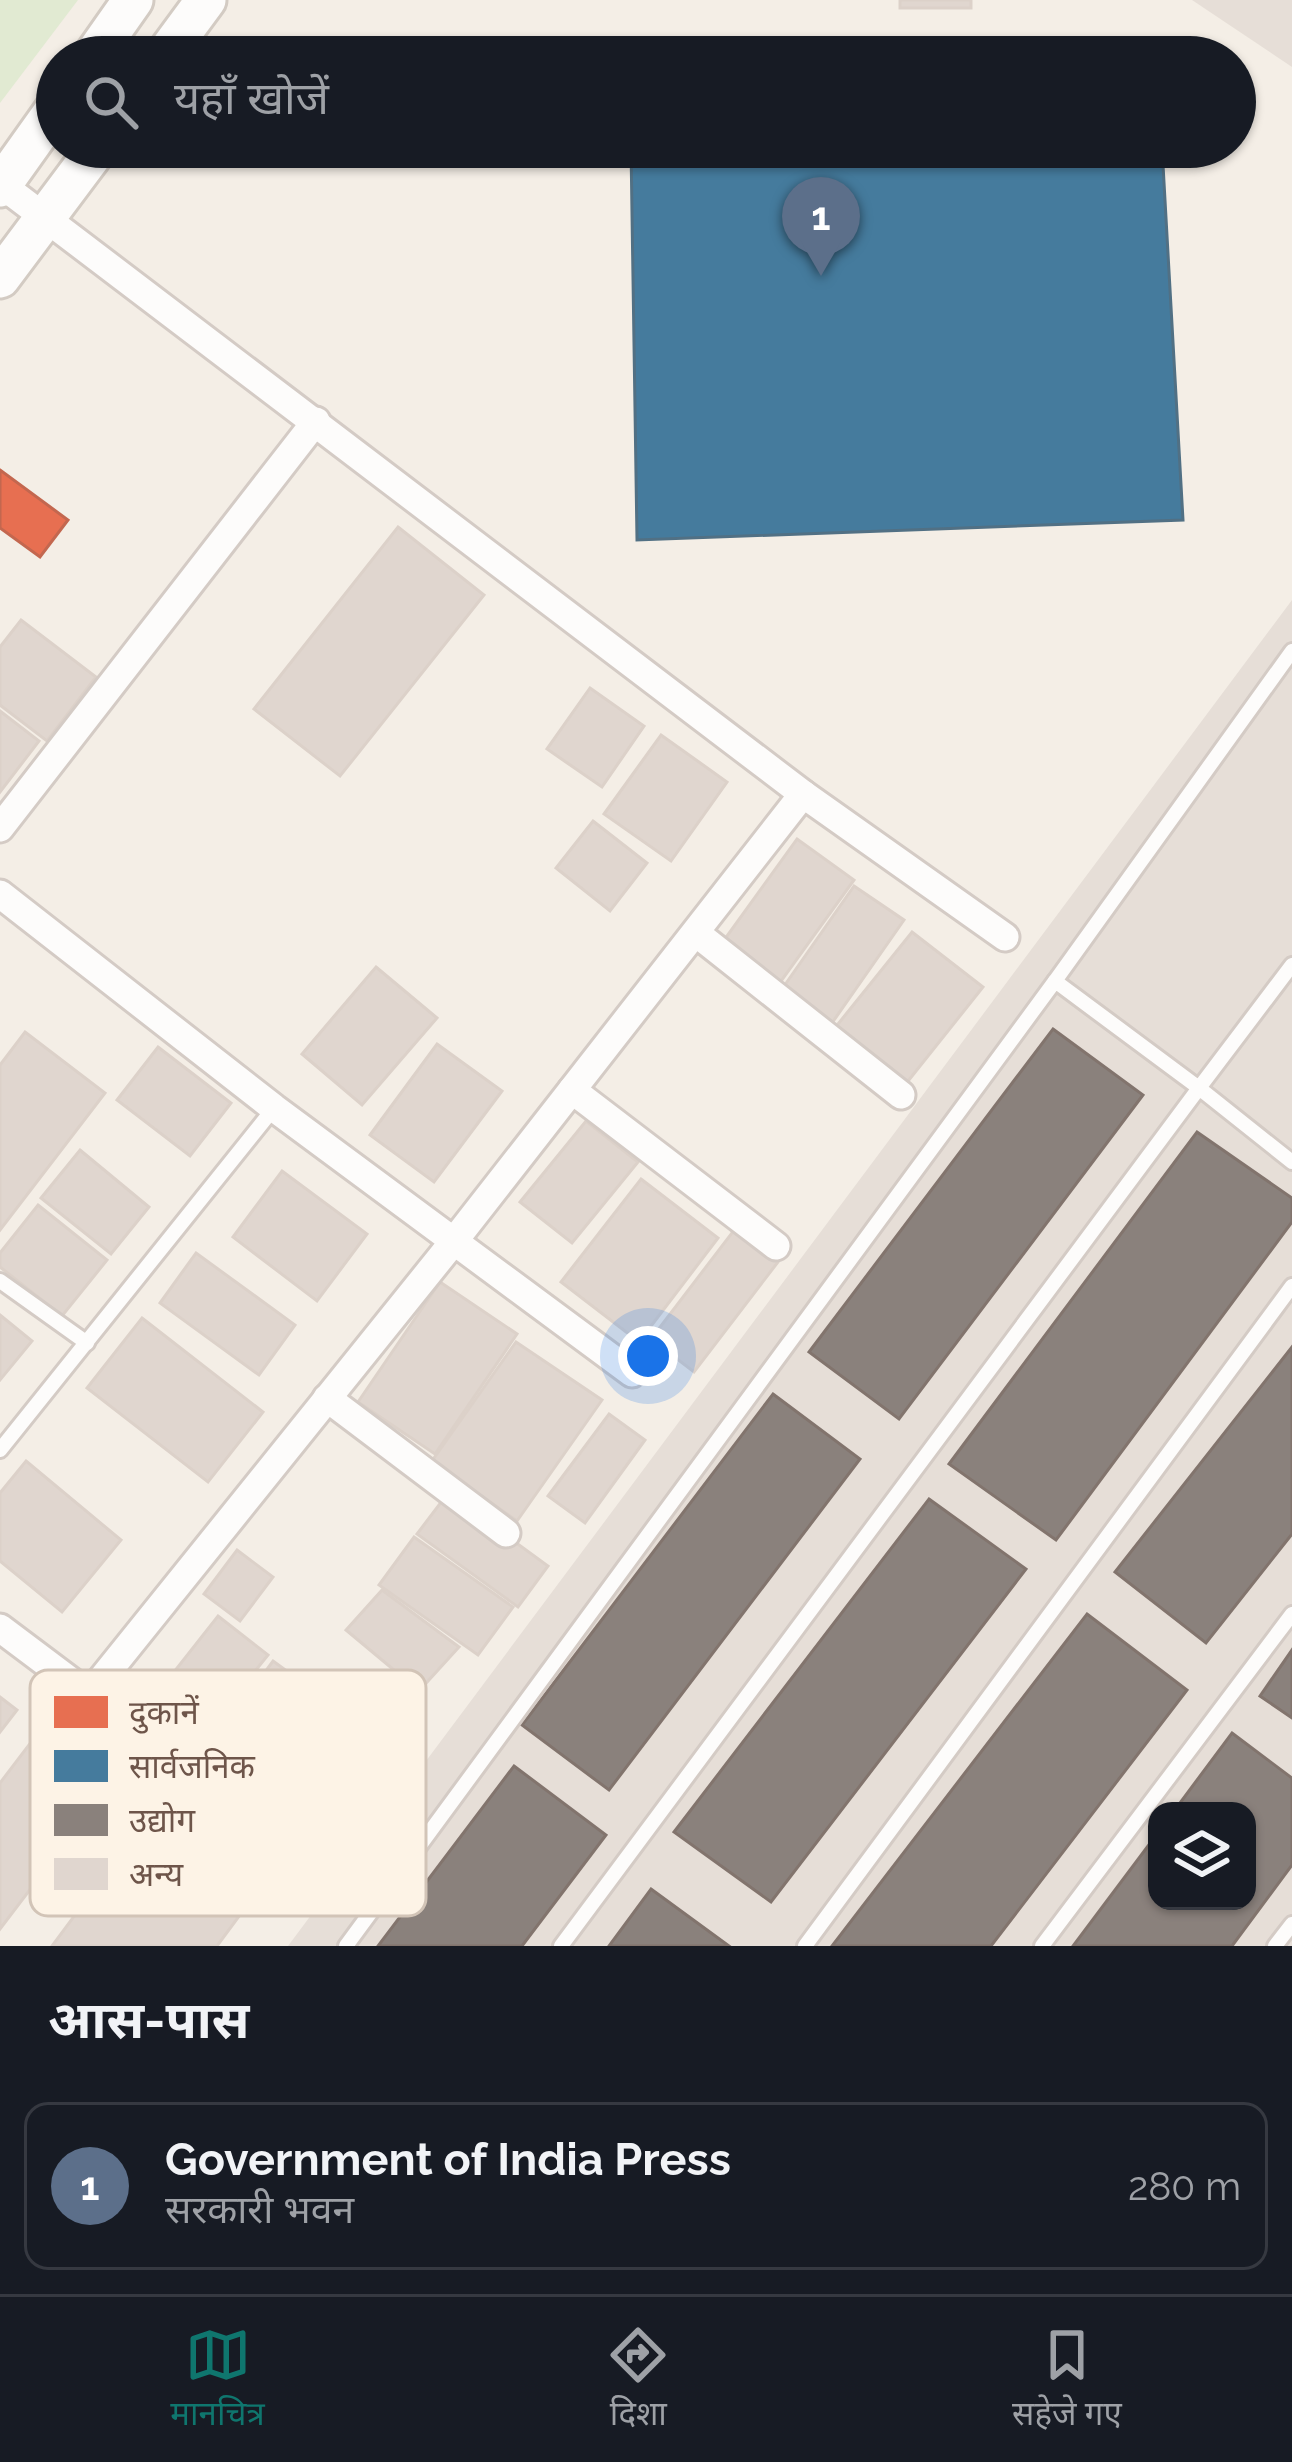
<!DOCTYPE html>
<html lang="hi">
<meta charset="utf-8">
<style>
body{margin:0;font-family:Raleway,"Noto Sans Devanagari",sans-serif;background:#242831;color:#f1f3f6}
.controls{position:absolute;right:36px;bottom:36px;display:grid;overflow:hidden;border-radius:24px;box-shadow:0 3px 9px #0004}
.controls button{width:108px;height:108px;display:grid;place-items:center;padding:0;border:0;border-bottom:3px solid #363941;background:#171b24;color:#f1f3f6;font:60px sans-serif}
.you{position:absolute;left:648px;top:1356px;width:42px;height:42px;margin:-30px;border:9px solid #fff;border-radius:50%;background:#1a73e8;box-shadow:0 0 0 18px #1a73e833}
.badge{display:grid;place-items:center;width:78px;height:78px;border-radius:50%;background:#0f766e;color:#fff;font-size:39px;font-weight:700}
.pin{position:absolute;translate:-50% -99px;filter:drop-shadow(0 3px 6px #0008)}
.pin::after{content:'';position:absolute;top:63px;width:42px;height:36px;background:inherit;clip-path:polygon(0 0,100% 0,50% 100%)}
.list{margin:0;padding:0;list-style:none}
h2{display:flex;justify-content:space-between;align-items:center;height:156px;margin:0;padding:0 48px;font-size:51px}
h2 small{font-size:39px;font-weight:400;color:#9ea1a6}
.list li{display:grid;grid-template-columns:78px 1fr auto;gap:36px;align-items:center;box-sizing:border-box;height:168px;margin:0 24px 24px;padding:0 24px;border:3px solid #363941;border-radius:24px}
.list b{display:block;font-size:45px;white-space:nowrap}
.list p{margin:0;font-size:39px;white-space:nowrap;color:#9ea1a6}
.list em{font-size:39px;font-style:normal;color:#9ea1a6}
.icon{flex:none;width:66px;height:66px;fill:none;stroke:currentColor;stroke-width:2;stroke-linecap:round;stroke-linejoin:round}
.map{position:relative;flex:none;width:1292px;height:1946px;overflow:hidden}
.search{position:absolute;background:#171b24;box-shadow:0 3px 9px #0004;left:36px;right:36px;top:36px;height:132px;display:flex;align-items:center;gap:30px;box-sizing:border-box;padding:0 42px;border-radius:66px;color:#9ea1a6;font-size:45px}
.sheet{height:348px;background:#171b24}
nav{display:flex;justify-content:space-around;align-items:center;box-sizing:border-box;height:168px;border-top:3px solid #363941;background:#171b24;font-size:33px;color:#9ea1a6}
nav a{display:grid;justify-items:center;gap:6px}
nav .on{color:#0f766e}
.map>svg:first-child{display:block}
.industrial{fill:#e6ded7;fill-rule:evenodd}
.green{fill:#e1ead2}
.shops{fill:#e76f51;stroke:#c3674f;stroke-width:3}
.public{fill:#457b9d;stroke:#517084;stroke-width:3}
.industry{fill:#8a817c;stroke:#82746d;stroke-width:3}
.building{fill:#e0d6cf;stroke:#dcd1c9;stroke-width:3}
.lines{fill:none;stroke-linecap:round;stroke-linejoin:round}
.service-casing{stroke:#d4cbc5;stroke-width:20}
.minor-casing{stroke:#d4cbc5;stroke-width:33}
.secondary-casing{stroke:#d3cbc3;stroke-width:45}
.service{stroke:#fdfcfb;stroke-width:14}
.minor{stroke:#fdfcfb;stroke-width:27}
.secondary{stroke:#fdfcfb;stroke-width:39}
.key{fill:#fdf3e6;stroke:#d2c4b7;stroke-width:3}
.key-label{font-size:33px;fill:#6e554a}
</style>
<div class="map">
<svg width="1292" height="1946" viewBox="0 0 1292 1946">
<rect width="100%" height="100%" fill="#f4eee6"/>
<!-- industrial -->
<g class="industrial">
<path d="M1192,0H1292V67Z"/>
<path d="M1292,600V1946H288ZM1157,1811H1247V1901H1157Z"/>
</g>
<!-- green -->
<path class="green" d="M0,0H78L0,103Z"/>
<!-- shops -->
<path class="shops" d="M0,470L68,520L40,557L0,528Z"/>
<!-- public -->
<g class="public">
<path d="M1156,39L1157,57H630V48Z"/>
<path d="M631,147H1162L1183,520L637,540Z"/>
</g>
<!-- industry -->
<g class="industry">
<path d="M1053,1029L1143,1095L899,1419L809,1352Z"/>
<path d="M1197,1132L1292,1198V1222L1056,1540L949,1464Z"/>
<path d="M1292,1347V1534L1206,1643L1115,1572Z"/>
<path d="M773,1394L860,1459L609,1790L522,1725Z"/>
<path d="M929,1499L1026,1569L771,1902L674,1832Z"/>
<path d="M1087,1614L1187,1690L991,1946H832Z"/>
<path d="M1292,1650V1718L1260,1696Z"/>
<path d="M1232,1733L1292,1778V1865L1232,1946H1073L1157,1834V1901H1247V1811H1174Z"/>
<path d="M514,1766L606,1835L522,1946H378Z"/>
<path d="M651,1889L729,1946H609Z"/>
</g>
<!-- building -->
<g class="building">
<rect x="900" y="0" width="71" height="8"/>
<path d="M398,527L484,595L340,776L254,709Z"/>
<path d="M21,620L96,677L47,741L0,705V647Z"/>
<path d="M590,688L644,726L602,787L547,749Z"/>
<path d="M0,711L39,741L0,792Z"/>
<path d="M661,735L727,782L671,861L604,814Z"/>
<path d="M593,821L647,863L610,911L556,868Z"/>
<path d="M797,839L854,880L779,984L722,943Z"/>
<path d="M854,886L904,920L832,1023L782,989Z"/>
<path d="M912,932L983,987L905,1085L834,1029Z"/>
<path d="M376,967L437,1018L362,1105L302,1054Z"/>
<path d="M25,1032L105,1093L0,1230V1065Z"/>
<path d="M437,1044L502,1091L434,1182L370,1135Z"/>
<path d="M158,1047L231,1103L190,1156L117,1100Z"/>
<path d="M586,1121L638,1162L572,1243L520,1202Z"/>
<path d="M80,1150L149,1207L111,1254L41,1198Z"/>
<path d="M282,1171L367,1234L317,1301L233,1237Z"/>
<path d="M641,1179L718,1238L639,1342L561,1282Z"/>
<path d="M38,1205L107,1260L62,1316L0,1267V1253Z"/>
<path d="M738,1225L781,1258L694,1372L651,1339Z"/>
<path d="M196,1253L295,1325L259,1375L160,1303Z"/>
<path d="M440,1282L517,1334L435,1454L358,1402Z"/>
<path d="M0,1315L32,1341L0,1380Z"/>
<path d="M142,1318L263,1412L208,1482L87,1388Z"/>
<path d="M516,1342L602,1400L517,1521L432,1461Z"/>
<path d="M609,1414L645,1440L585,1523L548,1496Z"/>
<path d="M26,1461L121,1540L62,1612L0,1561V1493Z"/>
<path d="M448,1493L548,1566L518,1607L417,1534Z"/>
<path d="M414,1537L513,1607L478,1655L379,1585Z"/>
<path d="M237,1550L273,1577L240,1621L204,1594Z"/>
<path d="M382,1590L459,1647L419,1691L346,1630Z"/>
<path d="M218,1616L268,1655L219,1716L170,1677Z"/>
<path d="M273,1661L313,1690L266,1753L226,1725Z"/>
<path d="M0,1697L17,1710L0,1732Z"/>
<path d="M38,1733L108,1787L0,1929V1783Z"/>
<path d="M150,1814L257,1892L217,1946H52Z"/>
</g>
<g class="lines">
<!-- service casing -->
<g class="service-casing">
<g id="service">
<path d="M1055,981L1292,651"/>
<path d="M0,1281L87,1343"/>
<path d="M0,1450L274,1108"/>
<path d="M346,1946L1055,981L1199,1088L1292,965"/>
<path d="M561,1946L1199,1088L1292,1162"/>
<path d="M805,1946L1292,1286"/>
<path d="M1042,1946L1292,1614"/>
<path d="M1275,1946L1292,1924"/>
</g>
</g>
<!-- minor casing -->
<g class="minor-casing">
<g id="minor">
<path d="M2,185L803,794L1005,937"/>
<path d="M0,828L316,421"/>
<path d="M0,894L274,1108L632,1373"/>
<path d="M696,933L901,1095"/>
<path d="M572,1090L776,1246"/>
<path d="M327,1398L506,1533"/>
<path d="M0,1628L286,1843"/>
<path d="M89,1695L454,1241L803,794"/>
</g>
</g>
<!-- secondary casing -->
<g class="secondary-casing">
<g id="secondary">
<path d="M93,57L133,0"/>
<path d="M164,57L206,0"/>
<path d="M0,187L57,107"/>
<path d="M0,278L98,147"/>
</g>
</g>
<!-- service -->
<use href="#service" class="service"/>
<!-- minor -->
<use href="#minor" class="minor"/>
<!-- secondary -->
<use href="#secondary" class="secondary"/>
</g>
<!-- legend -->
<rect x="30" y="1670" width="396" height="246" rx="18" class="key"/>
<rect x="54" y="1696" width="54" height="32" fill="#e76f51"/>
<rect x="54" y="1750" width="54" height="32" fill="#457b9d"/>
<rect x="54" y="1804" width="54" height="32" fill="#8a817c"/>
<rect x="54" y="1858" width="54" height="32" fill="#e0d6cf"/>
<g class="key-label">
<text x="129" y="1724">दुकानें</text>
<text x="129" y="1778">सार्वजनिक</text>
<text x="129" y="1832">उद्योग</text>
<text x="129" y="1886">अन्य</text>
</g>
</svg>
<div class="controls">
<button><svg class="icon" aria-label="layers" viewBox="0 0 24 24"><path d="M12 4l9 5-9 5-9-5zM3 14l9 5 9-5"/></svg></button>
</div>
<div class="you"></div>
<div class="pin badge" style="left:821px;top:276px;background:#5c6f8a">1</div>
<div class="search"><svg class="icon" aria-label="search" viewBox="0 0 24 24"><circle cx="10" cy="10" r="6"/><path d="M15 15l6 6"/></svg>यहाँ खोजें</div>
</div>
<section class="sheet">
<h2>आस-पास<small></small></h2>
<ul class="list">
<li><span class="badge" style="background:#5c6f8a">1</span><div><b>Government of India Press</b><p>सरकारी भवन</p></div><em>280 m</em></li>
</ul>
</section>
<nav>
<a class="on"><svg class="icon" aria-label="map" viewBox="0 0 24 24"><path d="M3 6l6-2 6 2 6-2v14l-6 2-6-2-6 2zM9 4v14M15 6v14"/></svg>मानचित्र</a>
<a><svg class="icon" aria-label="directions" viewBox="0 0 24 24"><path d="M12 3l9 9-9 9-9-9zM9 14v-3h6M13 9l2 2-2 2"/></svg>दिशा</a>
<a><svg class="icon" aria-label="saved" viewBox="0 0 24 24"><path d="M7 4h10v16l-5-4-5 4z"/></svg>सहेजे गए</a>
</nav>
